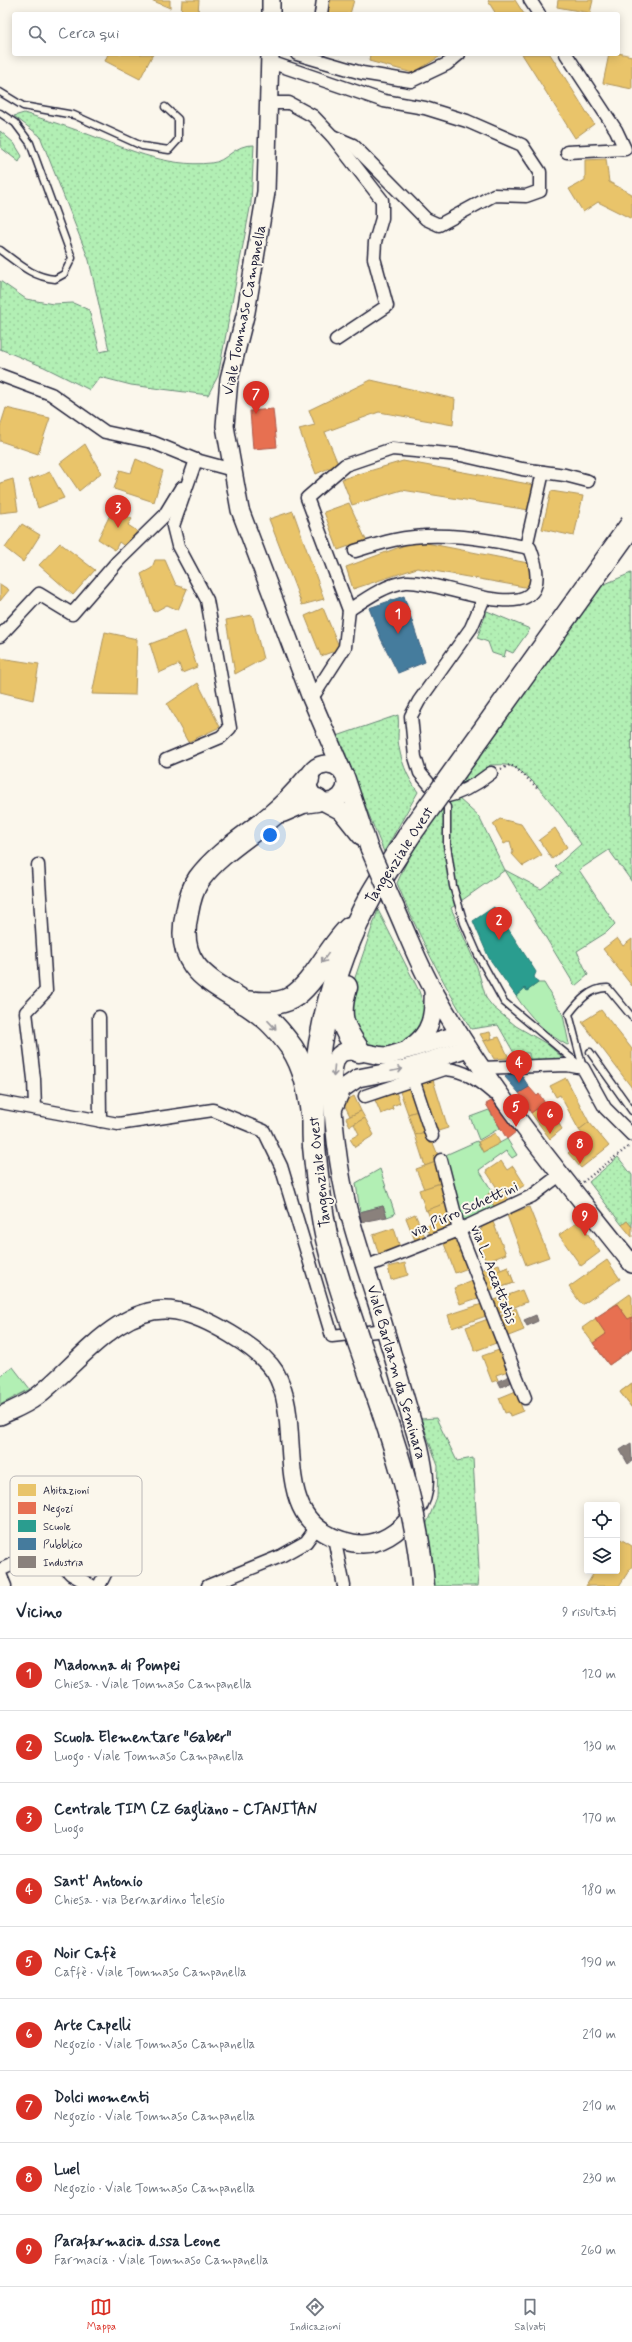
<!DOCTYPE html>
<html lang="it">
<meta charset="utf-8">
<style>
body{margin:0;font-family:Mynerve,sans-serif;background:#f2f2f3;color:#1f2937}
.controls{position:absolute;right:12px;bottom:12px;display:grid;overflow:hidden;border-radius:4px;box-shadow:0 2px 10px #0003}
.controls button{width:36px;height:36px;display:grid;place-items:center;padding:0;border:0;border-bottom:1px solid #e0e1e3;background:#fff;color:#1f2937;font:20px sans-serif}
.you{position:absolute;left:270px;top:835px;width:14px;height:14px;margin:-10px;border:3px solid #fff;border-radius:50%;background:#1a73e8;box-shadow:0 0 0 6px #1a73e833}
.badge{display:grid;place-items:center;width:26px;height:26px;border-radius:50%;background:#d93025;color:#fff;font-size:13px;font-weight:700}
.pin{position:absolute;translate:-50% -33px;filter:drop-shadow(0 1px 2px #0008)}
.pin::after{content:'';position:absolute;top:21px;width:14px;height:12px;background:inherit;clip-path:polygon(0 0,100% 0,50% 100%)}
.list{margin:0;padding:0;list-style:none}
h2{display:flex;justify-content:space-between;align-items:center;height:52px;margin:0;padding:0 16px;font-size:17px}
h2 small{font-size:13px;font-weight:400;color:#747a83}
.list li{display:grid;grid-template-columns:26px 1fr auto;gap:12px;align-items:center;box-sizing:border-box;height:72px;padding:0 16px;border-top:1px solid #e0e1e3}
.list b{display:block;font-size:15px;white-space:nowrap}
.list p{margin:0;font-size:13px;white-space:nowrap;color:#747a83}
.list em{font-size:13px;font-style:normal;color:#747a83}
.icon{flex:none;width:22px;height:22px;fill:none;stroke:currentColor;stroke-width:2;stroke-linecap:round;stroke-linejoin:round}
.map{position:relative;flex:none;width:632px;height:1586px;overflow:hidden}
.search{position:absolute;background:#fff;box-shadow:0 2px 10px #0003;left:12px;right:12px;top:12px;height:44px;display:flex;align-items:center;gap:10px;box-sizing:border-box;padding:0 14px;border-radius:4px;color:#747a83;font-size:15px}
.sheet{height:700px;background:#fff}
nav{display:flex;justify-content:space-around;align-items:center;box-sizing:border-box;height:56px;border-top:1px solid #e0e1e3;background:#fff;font-size:11px;color:#747a83}
nav a{display:grid;justify-items:center;gap:2px}
nav .on{color:#d93025}
.map>svg:first-child{display:block}
.grass{fill:url(#grass-dots);stroke:#6a8878}
.garden{fill:#b2efb4;stroke:#6a8878}
.homes{fill:#e9c46a;stroke:#ad935c}
.shops{fill:#e76f51;stroke:#ac584a}
.schools{fill:#2a9d8f;stroke:#287876}
.public{fill:#457b9d;stroke:#3a6080}
.industry{fill:#8a817c;stroke:#6b6468}
.lines{fill:none;stroke-linecap:round;stroke-linejoin:round}
.lane-casing{stroke:#22223b;stroke-width:9}
.street-casing{stroke:#22223b;stroke-width:15}
.secondary-casing{stroke:#22223b;stroke-width:20}
.highway-casing{stroke:#22223b;stroke-width:25}
.path{stroke:#22223b;stroke-width:2.5;stroke-dasharray:1 3;stroke-linecap:butt}
.lane{stroke:#fbf7ec;stroke-width:6}
.street{stroke:#fbf7ec;stroke-width:12}
.secondary{stroke:#fbf7ec;stroke-width:17}
.highway{stroke:#fbf7ec;stroke-width:22}
.secondary-bridge-casing{stroke:#22223b;stroke-width:20;stroke-linecap:butt}
.highway-bridge-casing{stroke:#22223b;stroke-width:25;stroke-linecap:butt}
.secondary-bridge{stroke:#fbf7ec;stroke-width:17}
.highway-bridge{stroke:#fbf7ec;stroke-width:22}
.oneway{stroke:#99979c}
.labels{text-anchor:middle;stroke-width:4;stroke-linejoin:round;paint-order:stroke}
.street-label{font-size:15px;fill:#22223b;stroke:#fbf7ec}
.key{fill:#fbf7ec;stroke:#bab7b7;stroke-width:1}
.key-label{font-size:11px;fill:#22223b}
</style>
<div class="map">
<svg width="632" height="1586" viewBox="0 0 632 1586">
<defs>
<pattern id="grass-dots" width="8" height="8" patternUnits="userSpaceOnUse"><rect width="8" height="8" fill="#b2efb4"/><path d="M2 2h.1M6 6h.1" fill="none" stroke="#99cd9c" stroke-width="1.8" stroke-linecap="round"/></pattern>
</defs>
<rect width="100%" height="100%" fill="#fbf7ec"/>
<filter id="ink" filterUnits="userSpaceOnUse"><feTurbulence type="fractalNoise" baseFrequency=".025" numOctaves="2"/><feDisplacementMap in="SourceGraphic" scale="8" xChannelSelector="R" yChannelSelector="G"/><feConvolveMatrix kernelMatrix="1 2 1 2 8 2 1 2 1" color-interpolation-filters="sRGB"/></filter>
<g filter="url(#ink)">
<!-- grass -->
<g class="grass">
<path d="M24,113C43,119 63,125 82,132C123,147 165,168 211,163C227,162 234,144 254,145L251,203L218,376L208,395L131,385L100,377L90,390L44,367L0,349V281L26,299L53,304L73,303L89,310L100,352L109,350L89,260L40,136L14,116Z"/>
<path d="M0,131L14,143L22,156L19,162L0,147Z"/>
<path d="M631,573L632,882L609,850L579,870L615,924L607,932L577,951L588,975L575,986L505,870L451,908L477,967L486,998L493,1007L516,1026L547,1044L562,1057L560,1061L529,1062V1053H514L498,1025L471,1029C442,982 418,934 397,883L408,859L445,800L458,798L479,817L505,870L541,889L562,873L555,867L581,844C567,824 534,774 511,766C505,764 496,765 490,765C481,777 467,786 452,786L593,589Z"/>
<path d="M487,611L530,629L513,653L506,650L504,657L492,653L488,642L477,638Z"/>
<path d="M398,715C399,723 398,731 398,740C400,759 407,777 418,792L384,852L337,736Z"/>
<path d="M378,910L419,991L425,1010L417,1037L387,1051L364,1044L346,1004Z"/>
<path d="M618,1157L632,1175V1227L627,1221L622,1225L589,1182Z"/>
<path d="M436,1418L457,1461L473,1458L479,1569L477,1586H432L425,1528L437,1497L438,1466L421,1419Z"/>
</g>
<!-- garden -->
<g class="garden">
<path d="M538,983H544L563,1015L569,1044L567,1045C545,1033 530,1017 516,996L525,988L527,991Z"/>
<path d="M489,1110L500,1128L479,1140L470,1117Z"/>
<path d="M507,1139L517,1155L512,1158L506,1151L479,1170L492,1191L487,1195L496,1209L462,1224L441,1157L477,1141L483,1152Z"/>
<path d="M380,1169L395,1214L387,1217L383,1206L360,1212L356,1183Z"/>
<path d="M13,1367L30,1389L0,1405V1376Z"/>
</g>
<!-- homes -->
<g class="homes">
<path d="M151,0H170V8Z"/>
<path d="M182,0H199L198,14H181Z"/>
<path d="M330,0H354L350,14H327Z"/>
<path d="M489,0H515L524,14H496L488,1Z"/>
<path d="M558,0H593L590,13L557,7Z"/>
<path d="M618,53L632,56V89L603,83L609,54Z"/>
<path d="M108,54H153L140,79L105,61Z"/>
<path d="M370,54H444L413,73L369,61Z"/>
<path d="M522,54H550L594,124L575,138Z"/>
<path d="M606,159L609,182L632,194V219L598,202L583,212L569,189L585,180V160Z"/>
<path d="M371,380L455,399L453,425L379,412L325,432L338,464L316,474L299,429L315,425L309,410Z"/>
<path d="M6,408L50,418L38,454L0,441V427Z"/>
<path d="M85,444L101,473L79,491L60,463Z"/>
<path d="M136,459L163,471L154,502L114,489L120,470L131,473Z"/>
<path d="M403,461L534,485L529,510L402,490L352,505L342,479Z"/>
<path d="M50,472L64,498L38,508L29,480Z"/>
<path d="M13,479L18,511L0,513V483Z"/>
<path d="M551,491L583,496L574,536L542,529Z"/>
<path d="M349,503L366,540L338,550L324,512Z"/>
<path d="M114,507L132,519L128,525L137,531L127,548L119,542L115,550L98,539Z"/>
<path d="M293,511L324,599L302,605L269,519Z"/>
<path d="M22,524L40,535L23,562L5,548Z"/>
<path d="M416,541L533,564L530,588L417,568L353,589L346,567Z"/>
<path d="M60,543L95,570L73,595L39,565Z"/>
<path d="M155,560H165L176,585L187,589L178,610L167,605L154,612L141,574L152,568Z"/>
<path d="M0,584L9,590L0,601Z"/>
<path d="M323,608L340,649L321,656L305,616Z"/>
<path d="M252,615L263,659L235,674L226,620Z"/>
<path d="M185,631L197,667L182,673L179,664L159,673L150,644Z"/>
<path d="M105,632L137,639L135,695L92,694Z"/>
<path d="M0,658L39,664L33,700L0,692Z"/>
<path d="M198,683L220,727L188,742L167,704Z"/>
<path d="M500,819L521,824L542,855L523,866L512,854L513,852L510,841L504,844L493,824Z"/>
<path d="M555,828L567,847L552,859L539,840Z"/>
<path d="M617,938L623,946L632,939V986L603,949Z"/>
<path d="M601,1010L632,1049V1088L582,1022Z"/>
<path d="M490,1032L492,1039L484,1041L480,1034Z"/>
<path d="M499,1037L509,1058L494,1059L484,1041Z"/>
<path d="M517,1053L527,1055L528,1064L517,1062Z"/>
<path d="M566,1078L589,1122L579,1130L560,1095L556,1097L550,1086Z"/>
<path d="M433,1080L448,1128L435,1132L420,1084Z"/>
<path d="M413,1085L421,1110L408,1114L399,1089Z"/>
<path d="M396,1092L400,1103L392,1106L393,1109L381,1114L375,1100Z"/>
<path d="M354,1096L361,1111L350,1116L343,1102Z"/>
<path d="M546,1102L562,1129L550,1139L531,1113Z"/>
<path d="M421,1110L428,1131L415,1135L408,1114Z"/>
<path d="M361,1111L365,1118L350,1126L346,1118Z"/>
<path d="M365,1118L374,1135L355,1147L350,1139L359,1134L354,1124Z"/>
<path d="M589,1122L609,1146L581,1168L568,1153L586,1139L579,1130Z"/>
<path d="M428,1131L440,1160L425,1166L415,1135Z"/>
<path d="M495,1133L500,1143L483,1152L478,1142Z"/>
<path d="M501,1161L507,1170L513,1166L525,1185L507,1196L508,1199L496,1209L487,1195L497,1188L486,1171Z"/>
<path d="M436,1162L445,1181L424,1189L416,1169Z"/>
<path d="M444,1182L450,1202L426,1211L419,1190Z"/>
<path d="M446,1203L451,1215L432,1223L427,1210Z"/>
<path d="M529,1207L549,1257L526,1265L507,1215Z"/>
<path d="M415,1214L426,1239L416,1243L406,1218Z"/>
<path d="M451,1215L455,1226L430,1236L425,1226Z"/>
<path d="M579,1221L600,1252L581,1266L559,1235Z"/>
<path d="M627,1221L632,1227V1237L622,1225Z"/>
<path d="M493,1222L506,1254L486,1262L475,1232L482,1229L481,1226Z"/>
<path d="M394,1228L401,1251L380,1258L373,1235Z"/>
<path d="M456,1236L468,1268L455,1273L443,1241Z"/>
<path d="M607,1260L620,1279L582,1305L569,1287Z"/>
<path d="M405,1263L408,1275L391,1280L388,1267Z"/>
<path d="M499,1264L501,1270L508,1267L514,1283L489,1291L481,1270Z"/>
<path d="M508,1267L514,1283L489,1291L483,1277Z"/>
<path d="M472,1281L478,1298L460,1304L454,1288Z"/>
<path d="M522,1290L527,1302L497,1314L492,1301Z"/>
<path d="M630,1294L632,1297V1349L609,1365L582,1328Z"/>
<path d="M482,1304L486,1316L452,1328L448,1315Z"/>
<path d="M516,1308L524,1330L506,1337L498,1317Z"/>
<path d="M488,1319L496,1343L475,1351L466,1327Z"/>
<path d="M499,1350L508,1371L496,1375L498,1380L492,1382L482,1356Z"/>
<path d="M632,1383V1408L620,1392Z"/>
<path d="M632,1383V1408L620,1392Z"/>
<path d="M516,1391L523,1411L510,1416L509,1412L505,1413L499,1398Z"/>
<path d="M617,1537L632,1546V1566L619,1586H586L595,1571H617Z"/>
</g>
<!-- shops -->
<g class="shops">
<path d="M273,409L277,447L253,449L250,411Z"/>
<path d="M529,1087L537,1096L539,1094L545,1103L531,1113L519,1093Z"/>
<path d="M493,1100L521,1128L507,1139L486,1104Z"/>
<path d="M617,1304L628,1319L632,1317V1349L609,1365L593,1343L606,1334L595,1318Z"/>
</g>
<!-- schools -->
<path class="schools" d="M494,907L536,972L534,977L538,983L527,991L525,988L516,996L489,958L473,921Z"/>
<!-- public -->
<g class="public">
<path d="M404,596L425,662L398,673L381,639L369,608Z"/>
<path d="M517,1068L529,1087L519,1093L505,1077Z"/>
</g>
<!-- industry -->
<g class="industry">
<path d="M383,1206L387,1217L361,1222L360,1212Z"/>
<path d="M536,1315L538,1321L527,1326L524,1320Z"/>
<path d="M510,1376L512,1382L501,1387L498,1381Z"/>
<path d="M631,1443L632,1461L628,1464L620,1450Z"/>
</g>
<g class="lines">
<!-- lane casing -->
<g class="lane-casing">
<g id="lane">
<path d="M0,92L23,106L74,115L142,146L169,150L178,140V119L165,107"/>
<path d="M0,113L15,123L30,143L72,258L64,274L55,279C32,277 18,263 0,250"/>
<path d="M441,798L447,807V845L453,886L464,923L478,955L504,1002L583,1068L569,1014C579,1001 591,987 608,988L632,1017"/>
<path d="M590,1052L632,1111"/>
</g>
</g>
<!-- street casing -->
<g class="street-casing">
<g id="street">
<path d="M530,0L539,14"/>
<path d="M321,14L323,0"/>
<path d="M297,54L362,73L411,81L447,64L459,54"/>
<path d="M566,54L616,130L625,149L567,152"/>
<path d="M270,62L384,101L425,108L467,121L522,145L540,172V191L526,196L494,195L439,225L426,219L353,145L332,136"/>
<path d="M270,103H289L313,116L332,136L382,200V218L375,242L374,258L387,306L336,340"/>
<path d="M0,375L51,394L105,432L152,442L196,460L233,470"/>
<path d="M526,547L543,472"/>
<path d="M484,598L471,628L419,701L411,716L415,757L420,773L441,798C460,794 476,785 491,773"/>
<path d="M349,610C364,600 386,584 406,582C444,579 566,643 530,548C486,539 439,530 394,540C381,543 368,547 355,551"/>
<path d="M0,636L39,594L72,614L118,561L164,516L181,488"/>
<path d="M311,698L316,692L345,647L349,610L307,498L345,465L392,449L461,455L522,469L565,475L588,481"/>
<path d="M166,760L221,737L230,728L207,600L178,546L173,526L196,460"/>
<path d="M99,1017L100,1121"/>
<path d="M481,1068L567,1065L583,1068L605,1108L632,1135"/>
<path d="M413,1079L432,1136"/>
<path d="M365,1096L445,1069C465,1070 479,1081 493,1093"/>
<path d="M0,1102L118,1124L213,1110L264,1131L281,1166L332,1336L385,1330"/>
<path d="M35,1108L34,1079L26,1012L46,991L38,865"/>
<path d="M441,1160L459,1230L525,1398"/>
<path d="M375,1263L459,1230L532,1196L561,1174"/>
<path d="M78,1510L102,1505L118,1548L99,1586"/>
<path d="M334,1538L344,1586"/>
<path d="M0,1570L46,1549L71,1574L92,1586"/>
<path d="M0,1574L5,1586"/>
<path d="M208,1586L281,1556L306,1542L317,1527"/>
</g>
</g>
<!-- secondary casing -->
<g class="secondary-casing">
<g id="secondary">
<path d="M271,14V0"/>
<path d="M270,54L266,192L246,312L229,379L225,426L240,510L311,698L342,770"/>
<circle cx="327" cy="783" r="19"/>
<path d="M346,778L369,848"/>
<path d="M324,802L341,811L361,836"/>
<path d="M392,900C406,930 417,962 434,991C488,1089 562,1176 632,1264"/>
<path d="M410,1047C432,1034 434,1013 433,990"/>
<path d="M334,1107L342,1089L358,1078L404,1069L468,1048"/>
<path d="M0,1416C12,1410 26,1405 36,1397C75,1368 120,1301 176,1311C205,1316 259,1347 275,1372C308,1428 262,1526 353,1543C379,1548 401,1531 415,1511C430,1491 424,1467 419,1445C404,1395 390,1344 374,1294C364,1262 352,1229 345,1196C340,1173 323,1071 339,1055C349,1045 374,1057 388,1056L459,1034"/>
</g>
</g>
<!-- highway casing -->
<g class="highway-casing">
<g id="highway">
<path d="M308,779C298,791 287,803 274,814C250,835 219,852 199,879C192,889 189,901 187,913C172,977 225,984 262,1015C273,1023 284,1037 292,1048C305,1068 309,1091 312,1114"/>
<path d="M282,811L303,802L317,800"/>
<path d="M346,987C337,1016 342,1027 359,1051"/>
<path d="M243,1002C258,1003 277,1006 291,998C313,986 330,946 350,928"/>
<path d="M314,1146C310,1059 329,972 371,896C383,875 397,855 410,834"/>
</g>
</g>
<!-- path -->
<g class="path">
<path d="M501,769L510,765L516,768L539,789"/>
<path d="M583,1182L628,1147"/>
</g>
<!-- lane -->
<use href="#lane" class="lane"/>
<!-- street -->
<use href="#street" class="street"/>
<!-- secondary -->
<use href="#secondary" class="secondary"/>
<!-- highway -->
<use href="#highway" class="highway"/>
<!-- secondary-bridge casing -->
<g class="secondary-bridge-casing">
<path id="secondary-bridge" d="M369,848L392,900"/>
</g>
<!-- highway-bridge casing -->
<g class="highway-bridge-casing">
<g id="highway-bridge">
<path d="M410,834L632,524"/>
<path d="M314,1146C317,1177 320,1208 327,1239C356,1355 415,1465 423,1586"/>
</g>
</g>
<!-- secondary-bridge -->
<use href="#secondary-bridge" class="secondary-bridge"/>
<!-- highway-bridge -->
<use href="#highway-bridge" class="highway-bridge"/>
</g>
<!-- one-way arrows -->
<defs><path id="oneway-shaft" d="M-6 0H5M1.5-3L5.5 0L1.5 3" fill="none" stroke-width="1.6" stroke-linecap="round" stroke-linejoin="round"/></defs>
<g class="oneway">
<use href="#oneway-shaft" transform="translate(325 958) rotate(125)"/>
<use href="#oneway-shaft" transform="translate(272 1025) rotate(47)"/>
<use href="#oneway-shaft" transform="translate(397 1070) rotate(-12)"/>
<use href="#oneway-shaft" transform="translate(334 1071) rotate(95)"/>
</g>
</g>
<g class="labels">
<!-- street labels -->
<g class="street-label">
<text transform="translate(244 310) rotate(-79)" y="5">Viale Tommaso Campanella</text>
<text transform="translate(399 855) rotate(-57)" y="5">Tangenziale Ovest</text>
<text transform="translate(319 1172) rotate(-96)" y="5">Tangenziale Ovest</text>
<text transform="translate(464 1209) rotate(-24)" y="5">via Pirro Schettini</text>
<text transform="translate(494 1274) rotate(69)" y="5">via L. Accattatis</text>
<text transform="translate(397 1372) rotate(74)" y="5">Viale Barlaam da Seminara</text>
</g>
</g>
<!-- legend -->
<rect x="10" y="1476" width="132" height="100" rx="6" class="key"/>
<rect x="18" y="1484" width="18" height="12" fill="#e9c46a"/>
<rect x="18" y="1502" width="18" height="12" fill="#e76f51"/>
<rect x="18" y="1520" width="18" height="12" fill="#2a9d8f"/>
<rect x="18" y="1538" width="18" height="12" fill="#457b9d"/>
<rect x="18" y="1556" width="18" height="12" fill="#8a817c"/>
<g class="key-label">
<text x="43" y="1494">Abitazioni</text>
<text x="43" y="1512">Negozi</text>
<text x="43" y="1530">Scuole</text>
<text x="43" y="1548">Pubblico</text>
<text x="43" y="1566">Industria</text>
</g>
</svg>
<div class="controls">
<button><svg class="icon" aria-label="locate" viewBox="0 0 24 24"><circle cx="12" cy="12" r="6"/><path d="M12 2v4M12 18v4M2 12h4M18 12h4"/></svg></button>
<button><svg class="icon" aria-label="layers" viewBox="0 0 24 24"><path d="M12 4l9 5-9 5-9-5zM3 14l9 5 9-5"/></svg></button>
</div>
<div class="you"></div>
<div class="pin badge" style="left:398px;top:634px">1</div>
<div class="pin badge" style="left:499px;top:940px">2</div>
<div class="pin badge" style="left:118px;top:528px">3</div>
<div class="pin badge" style="left:519px;top:1083px">4</div>
<div class="pin badge" style="left:516px;top:1127px">5</div>
<div class="pin badge" style="left:550px;top:1134px">6</div>
<div class="pin badge" style="left:256px;top:414px">7</div>
<div class="pin badge" style="left:580px;top:1164px">8</div>
<div class="pin badge" style="left:585px;top:1236px">9</div>
<div class="search"><svg class="icon" aria-label="search" viewBox="0 0 24 24"><circle cx="10" cy="10" r="6"/><path d="M15 15l6 6"/></svg>Cerca qui</div>
</div>
<section class="sheet">
<h2>Vicino<small>9 risultati</small></h2>
<ul class="list">
<li><span class="badge">1</span><div><b>Madonna di Pompei</b><p>Chiesa · Viale Tommaso Campanella</p></div><em>120 m</em></li>
<li><span class="badge">2</span><div><b>Scuola Elementare &quot;Gaber&quot;</b><p>Luogo · Viale Tommaso Campanella</p></div><em>130 m</em></li>
<li><span class="badge">3</span><div><b>Centrale TIM CZ Gagliano - CTANITAN</b><p>Luogo</p></div><em>170 m</em></li>
<li><span class="badge">4</span><div><b>Sant' Antonio</b><p>Chiesa · via Bernardino Telesio</p></div><em>180 m</em></li>
<li><span class="badge">5</span><div><b>Noir Cafè</b><p>Caffè · Viale Tommaso Campanella</p></div><em>190 m</em></li>
<li><span class="badge">6</span><div><b>Arte Capelli</b><p>Negozio · Viale Tommaso Campanella</p></div><em>210 m</em></li>
<li><span class="badge">7</span><div><b>Dolci momenti</b><p>Negozio · Viale Tommaso Campanella</p></div><em>210 m</em></li>
<li><span class="badge">8</span><div><b>Luel</b><p>Negozio · Viale Tommaso Campanella</p></div><em>230 m</em></li>
<li><span class="badge">9</span><div><b>Parafarmacia d.ssa Leone</b><p>Farmacia · Viale Tommaso Campanella</p></div><em>260 m</em></li>
</ul>
</section>
<nav>
<a class="on"><svg class="icon" aria-label="map" viewBox="0 0 24 24"><path d="M3 6l6-2 6 2 6-2v14l-6 2-6-2-6 2zM9 4v14M15 6v14"/></svg>Mappa</a>
<a><svg class="icon" aria-label="directions" viewBox="0 0 24 24"><path d="M12 3l9 9-9 9-9-9zM9 14v-3h6M13 9l2 2-2 2"/></svg>Indicazioni</a>
<a><svg class="icon" aria-label="saved" viewBox="0 0 24 24"><path d="M7 4h10v16l-5-4-5 4z"/></svg>Salvati</a>
</nav>
